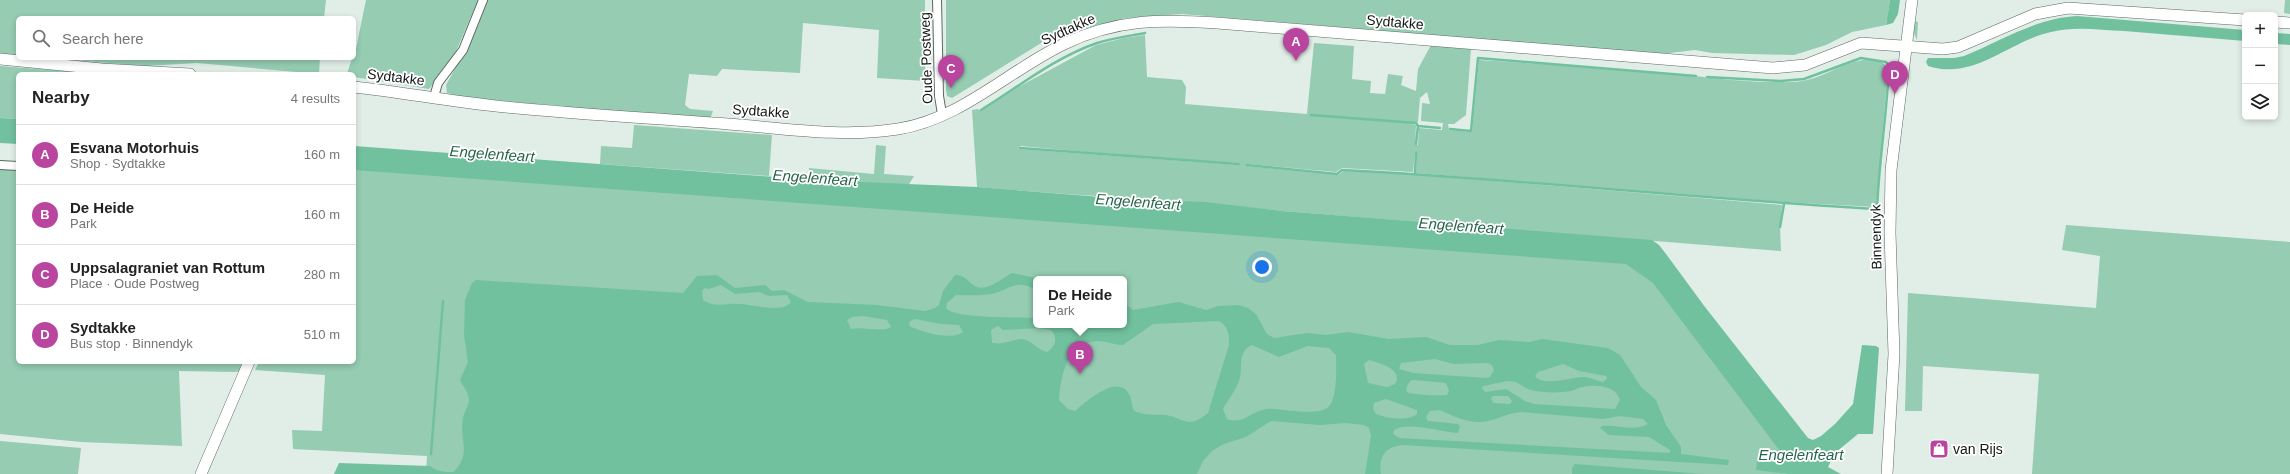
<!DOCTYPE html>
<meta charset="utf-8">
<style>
body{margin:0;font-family:Arial,sans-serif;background:#f2f2f2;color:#222}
.controls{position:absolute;right:12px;top:12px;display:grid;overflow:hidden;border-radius:6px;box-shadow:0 2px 6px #0003}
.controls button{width:36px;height:36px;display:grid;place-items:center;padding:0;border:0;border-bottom:1px solid #e0e0e0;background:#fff;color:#222;font:20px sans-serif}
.you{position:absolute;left:1262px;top:267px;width:14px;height:14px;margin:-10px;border:3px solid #fff;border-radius:50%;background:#1a73e8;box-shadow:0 0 0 6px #1a73e833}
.badge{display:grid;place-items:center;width:26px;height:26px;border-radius:50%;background:#b9459f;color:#fff;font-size:13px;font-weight:700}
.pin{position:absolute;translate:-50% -33px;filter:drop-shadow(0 1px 2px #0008)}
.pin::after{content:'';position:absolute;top:21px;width:14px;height:12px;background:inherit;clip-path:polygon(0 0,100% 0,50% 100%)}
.popup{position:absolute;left:1033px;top:276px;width:94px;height:52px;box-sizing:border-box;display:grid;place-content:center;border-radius:6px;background:#fff;filter:drop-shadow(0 1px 3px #0005);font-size:13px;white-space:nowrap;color:#767676}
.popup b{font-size:15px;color:#222}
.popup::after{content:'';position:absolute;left:50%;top:100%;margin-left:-8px;border:8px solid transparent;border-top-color:#fff}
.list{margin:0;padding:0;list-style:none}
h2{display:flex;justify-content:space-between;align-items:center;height:52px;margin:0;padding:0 16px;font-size:17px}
h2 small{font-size:13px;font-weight:400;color:#767676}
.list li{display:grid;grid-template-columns:26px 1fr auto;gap:12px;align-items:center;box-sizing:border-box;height:60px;padding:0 16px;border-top:1px solid #e0e0e0}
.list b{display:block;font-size:15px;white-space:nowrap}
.list p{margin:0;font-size:13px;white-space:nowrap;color:#767676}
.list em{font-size:13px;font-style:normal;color:#767676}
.icon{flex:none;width:22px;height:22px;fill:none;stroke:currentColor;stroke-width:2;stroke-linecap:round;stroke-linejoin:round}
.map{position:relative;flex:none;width:2290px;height:474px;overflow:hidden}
.search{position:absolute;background:#fff;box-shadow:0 2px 6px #0003;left:16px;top:16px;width:340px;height:44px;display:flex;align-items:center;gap:10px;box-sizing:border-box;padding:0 14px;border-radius:6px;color:#767676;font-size:15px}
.panel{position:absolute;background:#fff;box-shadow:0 2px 6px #0003;left:16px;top:72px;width:340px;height:292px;border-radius:6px}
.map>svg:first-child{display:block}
.green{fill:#95ccb2;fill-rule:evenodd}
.water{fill:#71c19e;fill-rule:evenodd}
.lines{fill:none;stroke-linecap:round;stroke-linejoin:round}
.stream{stroke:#71c19e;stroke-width:2.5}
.street-casing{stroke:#5d6963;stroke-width:10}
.secondary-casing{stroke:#5d6963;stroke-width:12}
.street{stroke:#fff;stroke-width:8}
.secondary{stroke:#fff;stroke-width:11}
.labels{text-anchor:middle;stroke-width:3.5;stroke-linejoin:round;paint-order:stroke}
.street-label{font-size:14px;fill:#121715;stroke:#fff}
.poi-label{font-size:14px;fill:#121715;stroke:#fff;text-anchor:start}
.water-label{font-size:15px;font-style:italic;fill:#27644b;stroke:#fff}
</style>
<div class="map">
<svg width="2290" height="474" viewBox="0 0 2290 474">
<rect width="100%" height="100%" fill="#e1eee7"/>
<!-- green -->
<g class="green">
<path d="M0,0H326L324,18H18V56L0,54Z"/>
<path d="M366,0H478L454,56L429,89L354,77V74H347L352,58H354Z"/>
<path d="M487,0H925V81L877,78L879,30L803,23L800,73L722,69L717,76L689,74L685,105L690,109L713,111L710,119L617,112L464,97L447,93L446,85L471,40Z"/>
<path d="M946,0H1890L1886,25L1852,32L1826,45L1794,55L1712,53L1695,50L1662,54L1182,14L1126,18L1051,37L952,98L947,96L946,90Z"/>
<path d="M2285,0H2290V14L2284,13Z"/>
<path d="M1913,21L1918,22L1917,40L1913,31Z"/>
<path d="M1145,35L1147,77L1182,80L1186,87L1185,104L1307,114L1314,43L1354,46L1352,79L1371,81L1370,93L1385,94L1388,74L1403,76L1401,85L1416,91L1418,69L1431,45L1471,48L1466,115L1454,124H1448L1449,130L1472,132L1479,60C1538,64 1597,67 1655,72C1695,75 1733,82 1773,82C1784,82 1796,83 1807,80C1829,76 1870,45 1888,68L1876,207L1783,202L1416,173L1417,153L1415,152L1413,172L1342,168L1336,172L1248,164L1247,166L1338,175L1344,171L1414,174L1782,205L1780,227L1781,251L1282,211C1181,200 1079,196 977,187L972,110L978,109L981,111L1013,90L1096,45L1124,38ZM1427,92L1430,104L1422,103L1421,121L1443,123L1442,130L1419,128L1418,145H1415L1416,125L1405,122H1418L1420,98ZM1020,146L1154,158L1240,163V165L1018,149Z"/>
<path d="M46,58H320L319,74L197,63L147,66Z"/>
<path d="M0,66L102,74H18V119L0,118Z"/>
<path d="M634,125L772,135L769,176L600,164L601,146L632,148Z"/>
<path d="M876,145L886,146L884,174L914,176L908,186L809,180V168L874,174Z"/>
<path d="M354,168L1627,262L1655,281L1787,455L1782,473L1788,474H444L426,471L427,456L293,449L292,430L322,431L325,375L255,370L259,362H354ZM1036,279H1124V325H1036Z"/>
<path d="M0,169L18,171V362H245L241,371L235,372L179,371L182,446L81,442L0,434Z"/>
<path d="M2066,225L2290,242V474H2032L2039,374L1923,366L1922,411H1905L1908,293L2096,308L2100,256L2062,250Z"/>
<path d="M0,441L81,448L78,474H0Z"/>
</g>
<!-- water -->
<g class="water">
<path d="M1890,0H1900L1898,14L1893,23L1886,25Z"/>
<path d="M2077,16L2245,30V41C2205,38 2164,34 2124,31C2099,30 2075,26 2051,32C2009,41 1974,81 1928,66L1926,62L1928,58H1954L1964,56C2001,41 2036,18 2077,16Z"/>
<path d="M2275,33L2290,34V45L2275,44Z"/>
<path d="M0,118L18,119V144L0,143Z"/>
<path d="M354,146L816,180L977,187L1126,199L1205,202L1282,211L1652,240L1659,245L1666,254L1705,307L1808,438L1813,440L1821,436L1835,424L1853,404L1862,345L1876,346L1879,348L1873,434H1858L1835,453L1828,467L1841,474H1788L1756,470L1757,461L1782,462L1783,455L1653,283L1626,264L354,170Z"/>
<path d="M1012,273L1040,279H1036V290C1015,278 1010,290 991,294C979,296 968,295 956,295L947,303L946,308C954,319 1020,317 1036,318V325H1124V303L1133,310L1178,302L1206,310L1218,306L1238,305L1248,308L1256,314L1267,334L1274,338L1307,333L1326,335L1348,332L1389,339L1426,337L1450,345H1478L1499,340L1529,342L1542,339L1608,348L1620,355L1641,387L1656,400L1666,425L1681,447V454L1729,460L1728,465L1403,445C1385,446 1378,457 1381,474H1365L1371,436L1369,428L1364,425L1345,423L1320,425L1271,421L1246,437L1224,444L1212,451L1203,461L1197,474H334L339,463L430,466C438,472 444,472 454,472C472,452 459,441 463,418C464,412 469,406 469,400C469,393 463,386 460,380L468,362L464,335L465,300L472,283L476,280L683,293L697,276L717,275L735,288L765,285L772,291L784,290L808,302L877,305L925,311L935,308L939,305L943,291L955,275C964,275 966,279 972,284C985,295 1000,279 1012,273ZM721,285L735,294L759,292L769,296L787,295L791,302C783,314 752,304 739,304C727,303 714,308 703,300L702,291L705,288L709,289ZM863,316L887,320L891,327C882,333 864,326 851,329L847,320L852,317ZM915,319L941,324L959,325L963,332C950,341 924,332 911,327L909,324L910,321ZM1219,321C1229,327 1229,334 1229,345L1208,413C1187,430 1186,418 1165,415C1154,414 1145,416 1134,411C1132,407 1132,401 1130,396C1119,371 1086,402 1075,411L1068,409L1059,400C1061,375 1067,342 1098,341C1106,341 1115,345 1123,345L1153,324ZM998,326L1003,330L1040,328L1051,330C1058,338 1056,346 1047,352C1037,350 1031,339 1021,339C1010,340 1004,345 992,343L991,330ZM1252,345L1279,357L1308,346L1329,348L1336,355C1336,368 1338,401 1327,408C1319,414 1301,411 1291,411C1283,410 1274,408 1267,409C1251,411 1244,425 1227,419L1223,409C1228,400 1235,391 1239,381C1244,368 1236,352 1252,345ZM1435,359L1454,364L1487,363L1492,365L1494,370L1490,377L1486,378L1413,373L1399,369L1401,363ZM1369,360C1379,363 1404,369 1395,384L1387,387L1368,383L1364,364ZM1563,364L1579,371L1606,376L1607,379L1603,382C1597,381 1591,378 1585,377C1573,376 1544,388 1535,376L1538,372ZM1414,380L1446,383L1449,391L1447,395C1441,396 1413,395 1407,392L1406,388L1410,381ZM1508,381C1519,381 1522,387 1531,390C1542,393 1560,393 1571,391C1575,390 1579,387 1583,387C1595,384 1616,385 1620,400L1615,409L1534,404L1525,401L1506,389L1485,392L1482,388L1483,386ZM1493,396H1508L1512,401L1510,404L1493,403L1491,398ZM1386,399L1417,410V414C1407,422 1387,418 1376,414L1373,409L1374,403ZM1440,410C1453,416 1467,423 1482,422C1495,421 1507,413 1521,412L1603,419L1619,416L1643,419L1648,424C1634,432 1616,424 1602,426L1600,428L1609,435L1649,437L1670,450V453L1400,438L1393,434L1394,430C1406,421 1442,432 1458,433L1460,426L1458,424L1428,421L1426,417L1430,411Z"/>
<path d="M1575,464L1703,474H1572V468Z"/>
</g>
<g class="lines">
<!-- stream -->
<g class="stream">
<path d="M981,110C1018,87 1056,57 1097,43C1113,38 1129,36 1145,33"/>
<path d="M1311,115L1416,123L1418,126L1440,128"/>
<path d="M1450,129L1471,131L1478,58L1696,76"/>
<path d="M1416,144L1418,126"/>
<path d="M1020,148L1239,164"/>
<path d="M1247,165L1337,174L1342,170C1521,179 1699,199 1877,209C1879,161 1887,113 1889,66L1886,62L1861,58L1804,79L1781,81L1707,77"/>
<path d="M1415,173L1416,153"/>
<path d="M1780,227L1784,204"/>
<path d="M431,454L443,301"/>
</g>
<!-- street casing -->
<g class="street-casing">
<g id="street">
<path d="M937,0L939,96L942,114"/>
<path d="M434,97L438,83L463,50L483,0"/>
<path d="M0,165L18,166"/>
</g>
</g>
<!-- secondary casing -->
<g class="secondary-casing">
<g id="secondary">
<path d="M2275,22L2290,23"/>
<path d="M0,59L102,69L190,74"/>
<path d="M354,87C401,92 448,101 496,106C573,114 651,118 728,124C783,128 842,138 898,129C961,119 1008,71 1064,44C1116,19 1161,19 1217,23L1773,68L1805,65L1861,43L1943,49L1958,47L2035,14L2068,8L2245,20"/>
<path d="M201,474L249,362"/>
<path d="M1887,474L1894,354L1890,233L1891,170L1912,0"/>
</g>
</g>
<!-- street -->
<use href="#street" class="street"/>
<!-- secondary -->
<use href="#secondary" class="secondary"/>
</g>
<!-- icons -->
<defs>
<g id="shop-square" transform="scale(1)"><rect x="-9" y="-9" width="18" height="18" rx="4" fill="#b9459f" stroke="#fff"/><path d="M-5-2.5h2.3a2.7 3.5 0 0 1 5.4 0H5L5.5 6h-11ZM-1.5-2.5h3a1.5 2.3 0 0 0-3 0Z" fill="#fff"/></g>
</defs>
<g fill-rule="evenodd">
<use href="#shop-square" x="1939" y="449"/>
</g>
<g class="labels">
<!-- street labels -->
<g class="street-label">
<text transform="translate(1395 22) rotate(5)" y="5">Sydtakke</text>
<text transform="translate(1068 29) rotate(-24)" y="5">Sydtakke</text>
<text transform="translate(926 58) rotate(-92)" y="5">Oude Postweg</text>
<text transform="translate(396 77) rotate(7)" y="5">Sydtakke</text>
<text transform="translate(761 111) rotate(4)" y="5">Sydtakke</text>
<text transform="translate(1876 237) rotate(-91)" y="5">Binnendyk</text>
</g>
<!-- poi labels -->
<g class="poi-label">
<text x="1953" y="454">van Rijs</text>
</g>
<!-- water labels -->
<g class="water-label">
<text transform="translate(492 154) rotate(4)" y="5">Engelenfeart</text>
<text transform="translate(815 178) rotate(4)" y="5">Engelenfeart</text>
<text transform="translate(1138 202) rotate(4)" y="5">Engelenfeart</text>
<text transform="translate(1461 226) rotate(4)" y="5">Engelenfeart</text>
<text x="1801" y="460">Engelenfeart</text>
</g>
</g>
</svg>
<div class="controls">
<button>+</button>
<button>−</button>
<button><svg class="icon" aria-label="layers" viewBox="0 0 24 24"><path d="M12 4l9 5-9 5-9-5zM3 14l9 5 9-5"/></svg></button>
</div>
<div class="you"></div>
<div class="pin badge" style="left:1296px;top:61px">A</div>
<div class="pin badge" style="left:1080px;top:374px">B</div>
<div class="popup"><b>De Heide</b>Park</div>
<div class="pin badge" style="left:951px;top:88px">C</div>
<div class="pin badge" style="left:1895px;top:94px">D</div>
<div class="search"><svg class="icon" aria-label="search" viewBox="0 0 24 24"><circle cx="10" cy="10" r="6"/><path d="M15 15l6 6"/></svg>Search here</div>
<section class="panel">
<h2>Nearby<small>4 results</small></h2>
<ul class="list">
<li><span class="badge">A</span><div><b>Esvana Motorhuis</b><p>Shop · Sydtakke</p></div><em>160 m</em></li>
<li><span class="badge">B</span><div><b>De Heide</b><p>Park</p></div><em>160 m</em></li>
<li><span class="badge">C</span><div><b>Uppsalagraniet van Rottum</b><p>Place · Oude Postweg</p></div><em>280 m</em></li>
<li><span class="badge">D</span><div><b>Sydtakke</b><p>Bus stop · Binnendyk</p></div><em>510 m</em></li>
</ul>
</section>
</div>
